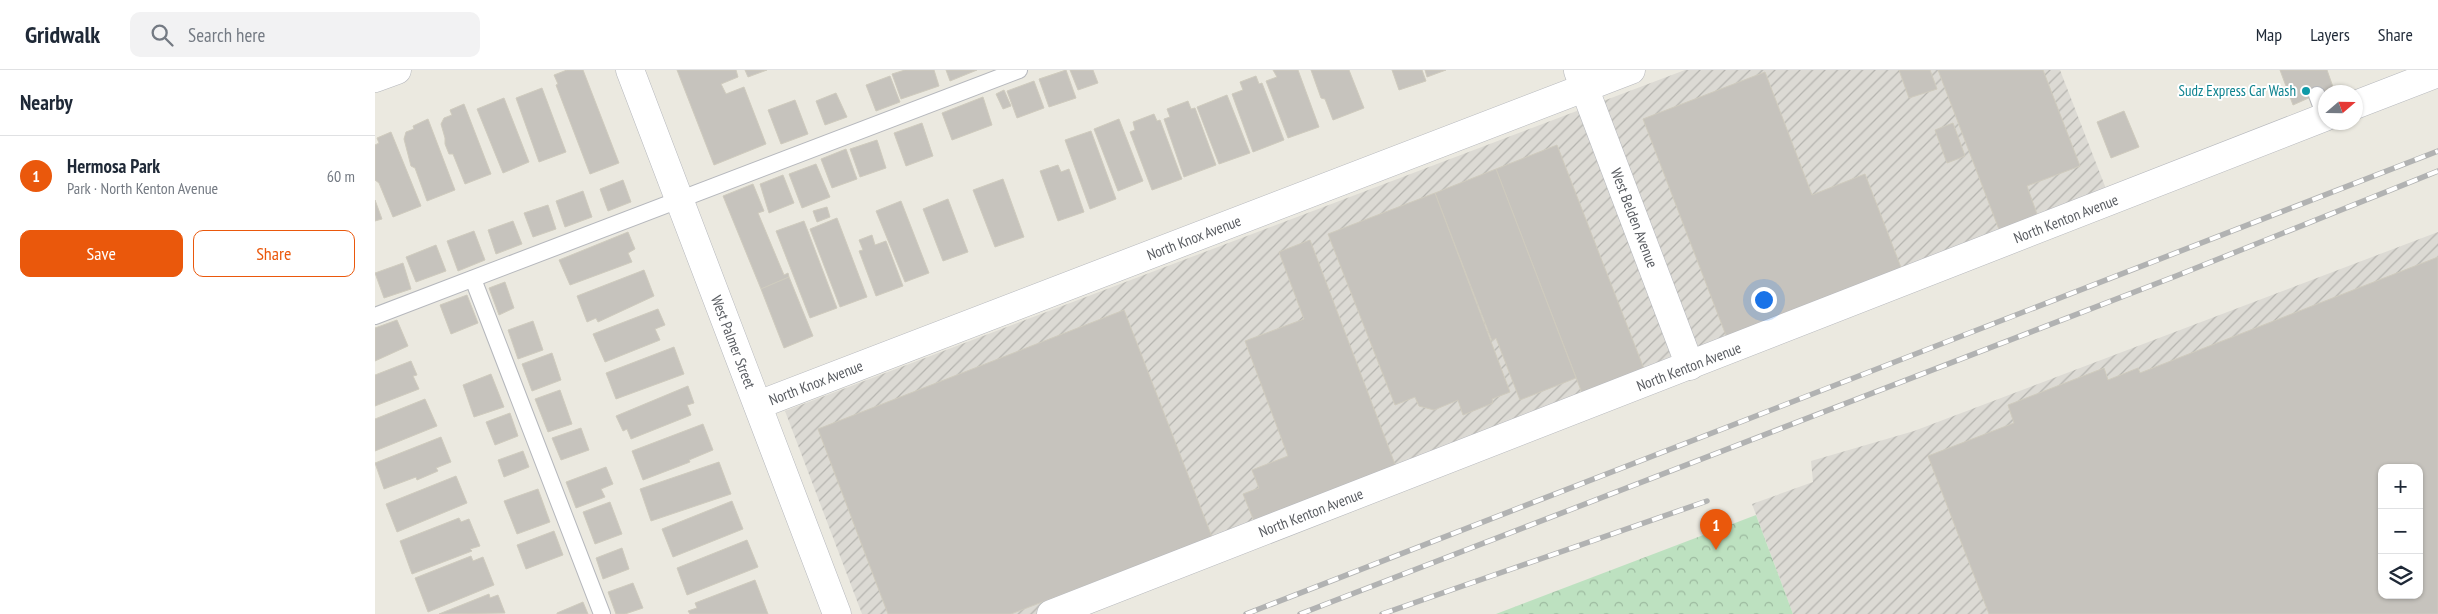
<!DOCTYPE html>
<meta charset="utf-8">
<style>
body{margin:0;font-family:"PT Sans Narrow",sans-serif;background:#f2f2f3;color:#1f2937}
.controls{position:absolute;right:15px;bottom:15px;display:grid;overflow:hidden;border-radius:10px;box-shadow:0 1px 4px #0004}
.controls button{width:45px;height:45px;display:grid;place-items:center;padding:0;border:0;border-bottom:1px solid #e0e1e3;background:#fff;color:#1f2937;font:25px sans-serif}
.compass{position:absolute;left:1943px;top:15px;width:45px;height:45px;border-radius:50%;background:#fff;box-shadow:0 1px 4px #0004;rotate:70deg}
.you{position:absolute;left:1388px;top:229px;width:18px;height:18px;margin:-12px;border:4px solid #fff;border-radius:50%;background:#1a73e8;box-shadow:0 0 0 8px #1a73e833}
.badge{display:grid;place-items:center;width:32px;height:32px;border-radius:50%;background:#ea580c;color:#fff;font-size:16px;font-weight:700}
.pin{position:absolute;translate:-50% -41px;filter:drop-shadow(0 1px 2px #0008)}
.pin::after{content:'';position:absolute;top:26px;width:18px;height:15px;background:inherit;clip-path:polygon(0 0,100% 0,50% 100%)}
.list{margin:0;padding:0;list-style:none}
h2{display:flex;justify-content:space-between;align-items:center;height:65px;margin:0;padding:0 20px;font-size:21px}
h2 small{font-size:16px;font-weight:400;color:#747a83}
.list li{display:grid;grid-template-columns:32px 1fr auto;gap:15px;align-items:center;box-sizing:border-box;height:80px;padding:0 20px;border-top:1px solid #e0e1e3}
.list b{display:block;font-size:19px;white-space:nowrap}
.list p{margin:0;font-size:16px;white-space:nowrap;color:#747a83}
.list em{font-size:16px;font-style:normal;color:#747a83}
.actions{display:flex;gap:10px;padding:15px 20px}
.actions a{flex:1;padding:11px 0;border:1px solid #ea580c;border-radius:10px;text-align:center;font-size:18px;color:#ea580c}
.actions .main{background:#ea580c;color:#fff}
.icon{flex:none;width:28px;height:28px;fill:none;stroke:currentColor;stroke-width:2;stroke-linecap:round;stroke-linejoin:round}
.map{position:relative;flex:none;width:2063px;height:544px;overflow:hidden}
header{display:flex;align-items:center;gap:30px;box-sizing:border-box;height:70px;padding:0 25px;background:#fff;border-bottom:1px solid #e0e1e3}
header strong{font-size:24px}
nav{display:flex;gap:28px;margin-inline-start:auto;font-size:18px}
.search{width:350px;height:45px;background:#f2f2f3;display:flex;align-items:center;gap:12px;box-sizing:border-box;padding:0 18px;border-radius:10px;color:#747a83;font-size:19px}
main{display:flex}
aside{flex:1;background:#fff}
.map>svg:first-child{display:block}
.industrial{fill:url(#industrial-furrows);fill-rule:evenodd}
.park{fill:url(#park-crowns)}
.building{fill:#c6c3bd;stroke:#cfcbbe;fill-rule:evenodd}
.lines{fill:none;stroke-linecap:round;stroke-linejoin:round}
.service-casing{stroke:#b5b7bc;stroke-width:18}
.minor-casing{stroke:#b5b7bc;stroke-width:29}
.service{stroke:#fff;stroke-width:16}
.minor{stroke:#fff;stroke-width:28}
.rail-casing{stroke:#b1b2b2;stroke-width:5.5}
.rail{stroke:#fff;stroke-width:4;stroke-dasharray:11;stroke-linecap:butt}
.culture-dot{fill:#0f9aa8;stroke:#fff;stroke-width:2}
.labels{text-anchor:middle;stroke-width:4;stroke-linejoin:round;paint-order:stroke}
.culture-label{font-size:15px;fill:#0d838f;stroke:#fff;text-anchor:end}
.street-label{font-size:15px;fill:#585b60;stroke:#fff}
</style>
<header>
<strong>Gridwalk</strong>
<div class="search"><svg class="icon" aria-label="search" viewBox="0 0 24 24"><circle cx="10" cy="10" r="6"/><path d="M15 15l6 6"/></svg>Search here</div>
<nav><a>Map</a><a>Layers</a><a>Share</a></nav>
</header>
<main>
<aside>
<h2>Nearby<small></small></h2>
<ul class="list">
<li><span class="badge">1</span><div><b>Hermosa Park</b><p>Park · North Kenton Avenue</p></div><em>60 m</em></li>
</ul>
<div class="actions"><a class="main">Save</a><a>Share</a></div>
</aside>
<div class="map">
<svg width="2063" height="544" viewBox="0 0 2063 544">
<defs>
<pattern id="industrial-furrows" width="10" height="10" patternUnits="userSpaceOnUse" patternTransform="scale(1.25)"><rect width="10" height="10" fill="#dcdad4"/><path d="M-1 1l2-2M0 10L10 0M9 11l2-2" fill="none" stroke="#b5b4af"/></pattern>
<pattern id="park-crowns" width="20" height="18" patternUnits="userSpaceOnUse" patternTransform="scale(1.25)"><rect width="20" height="18" fill="#bde1c0"/><path d="M2 6a3 3 0 1 1 6 0M12 15a3 3 0 1 1 6 0" fill="none" stroke="#9cb99f"/></pattern>
</defs>
<rect width="100%" height="100%" fill="#ebe9e0"/>
<!-- industrial -->
<g class="industrial">
<path d="M1310,0H1685L1740,142L702,544H487L410,341Z"/>
<path d="M2063,162V544H1418L1377,434L1438,412L1436,391L1539,361ZM2007,398H2044V525H2007Z"/>
</g>
<!-- park -->
<path class="park" d="M1381,445L1418,544H1121Z"/>
<!-- building -->
<g class="building">
<path d="M192,0H208L244,93L215,104L181,15L183,14L179,5Z"/>
<path d="M302,0H361L363,7L346,14L351,24L369,17L391,74L339,95Z"/>
<path d="M370,0H392L373,7Z"/>
<path d="M530,0H559L564,16L526,29L517,4Z"/>
<path d="M571,0H602L575,11Z"/>
<path d="M691,0L701,28L674,37L664,9Z"/>
<path d="M695,0H718L723,13L703,20Z"/>
<path d="M898,0H923L944,57L913,68L891,11L902,7Z"/>
<path d="M936,0H974L989,38L958,50L950,29L946,28Z"/>
<path d="M1017,0H1047L1051,11L1024,20Z"/>
<path d="M1050,0H1071L1052,7Z"/>
<path d="M1524,0H1555L1562,19L1534,28Z"/>
<path d="M1563,0H1668L1705,96L1652,116L1663,147L1625,162Z"/>
<path d="M1905,0H1952L1958,17L1918,35Z"/>
<path d="M1390,2L1437,125L1490,104L1527,200L1352,268L1268,49Z"/>
<path d="M515,6L525,32L501,41L491,15Z"/>
<path d="M881,6L884,14L887,13L909,70L878,82L857,24L868,20L865,12Z"/>
<path d="M659,11L669,38L642,48L632,21Z"/>
<path d="M167,18L191,82L164,92L141,28Z"/>
<path d="M629,20L636,36L628,39L621,24Z"/>
<path d="M461,23L472,47L450,55L441,31Z"/>
<path d="M852,25L875,83L844,94L822,37Z"/>
<path d="M608,27L617,55L577,70L567,43Z"/>
<path d="M129,28L154,92L128,103L102,39Z"/>
<path d="M420,30L433,64L406,74L393,40Z"/>
<path d="M813,31L816,39L820,38L841,95L809,107L789,49L795,47L792,39Z"/>
<path d="M89,34L116,104L90,114L78,84H74L70,74V68L66,54L69,48L77,45L75,40Z"/>
<path d="M1749,41L1764,77L1736,88L1722,52Z"/>
<path d="M779,44L782,51L785,50L807,109L777,120L755,62L760,60L758,52Z"/>
<path d="M53,49L80,120L52,131L40,98L36,96L29,69L31,62L39,59L38,56Z"/>
<path d="M744,49L768,111L743,121L719,59Z"/>
<path d="M547,53L558,86L531,96L519,63Z"/>
<path d="M1578,53L1590,86L1572,93L1560,60Z"/>
<path d="M716,61L741,129L715,139L690,70Z"/>
<path d="M16,62L46,136L18,147L4,113L0,110V75L4,73L2,68Z"/>
<path d="M502,70L511,98L485,107L475,79Z"/>
<path d="M1182,75L1269,299L1207,323L1121,99Z"/>
<path d="M471,79L482,109L457,118L446,89Z"/>
<path d="M441,94L455,127L427,138L414,104Z"/>
<path d="M683,95L686,102L694,99L709,142L683,151L665,101Z"/>
<path d="M1121,99L1201,308L1145,330L1121,268L1117,271L1060,123Z"/>
<path d="M408,105L419,133L394,143L385,114Z"/>
<path d="M628,109L649,167L620,177L598,120Z"/>
<path d="M248,110L256,132L233,141L225,119Z"/>
<path d="M378,114L389,141L383,143L409,205L413,203L414,207L386,219L348,126Z"/>
<path d="M208,121L217,147L190,157L181,131Z"/>
<path d="M1060,123L1135,322L1117,329L1118,333L1088,345L1083,330L1059,340L1044,336L1040,327L1020,335L953,164Z"/>
<path d="M573,129L593,182L568,191L548,139Z"/>
<path d="M0,130L7,149L0,151Z"/>
<path d="M526,131L554,203L530,212L501,141Z"/>
<path d="M173,135L181,159L158,167L149,143Z"/>
<path d="M452,137L455,147L442,152L438,141Z"/>
<path d="M462,148L492,227L465,237L435,159Z"/>
<path d="M138,151L147,174L121,184L113,160Z"/>
<path d="M429,151L462,238L435,248L401,161Z"/>
<path d="M99,161L110,190L83,201L72,171Z"/>
<path d="M253,162L260,179L253,183L257,192L195,215L184,190Z"/>
<path d="M497,165L500,175L511,171L528,216L501,226L484,181L488,180L484,170Z"/>
<path d="M935,170L1021,397L879,451L868,424L884,418L877,400L913,386L870,271L929,249L904,182Z"/>
<path d="M61,175L71,201L41,212L31,187Z"/>
<path d="M2063,187V544H1614L1553,386L1639,353L1633,335L1729,298L1733,310L1763,298L1765,303ZM2007,398H2044V525H2007Z"/>
<path d="M28,193L36,219L9,228L0,203Z"/>
<path d="M269,200L279,226L223,252L221,248L212,252L202,226Z"/>
<path d="M414,207L438,266L409,278L386,219Z"/>
<path d="M130,212L139,238L124,245L114,218Z"/>
<path d="M92,225L103,253L76,264L65,235Z"/>
<path d="M283,239L290,255L280,259L285,270L230,292L218,264Z"/>
<path d="M749,240L837,467L636,544H513L443,359Z"/>
<path d="M22,250L33,276L0,291V258Z"/>
<path d="M158,251L168,280L143,289L133,260Z"/>
<path d="M299,277L309,304L241,329L231,303Z"/>
<path d="M177,283L186,310L157,321L147,294Z"/>
<path d="M36,291L42,305L38,306L44,319L0,336V305Z"/>
<path d="M116,304L129,337L99,347L88,315Z"/>
<path d="M313,316L319,333L312,335L316,345L256,369L252,359L248,361L241,346Z"/>
<path d="M185,320L197,354L173,362L160,329Z"/>
<path d="M50,329L62,356L0,381V349Z"/>
<path d="M135,343L143,366L120,375L111,352Z"/>
<path d="M328,354L338,380L314,390L315,392L268,410L257,381Z"/>
<path d="M206,358L214,380L186,390L177,368Z"/>
<path d="M66,367L76,392L61,398L63,401L42,410L41,407L9,419L0,393Z"/>
<path d="M148,381L154,397L129,407L123,390Z"/>
<path d="M344,392L356,424L276,451L265,419Z"/>
<path d="M231,397L238,414L226,419L230,427L201,438L191,412Z"/>
<path d="M81,406L92,433L22,462L11,434Z"/>
<path d="M163,419L175,452L142,464L129,431Z"/>
<path d="M357,431L368,459L298,487L287,459Z"/>
<path d="M235,432L247,464L220,474L208,442Z"/>
<path d="M84,448L86,452L94,449L105,476L95,479L97,481L37,504L25,471Z"/>
<path d="M179,461L188,485L151,499L142,475Z"/>
<path d="M372,470L383,497L312,525L302,498Z"/>
<path d="M247,478L254,499L228,509L221,488Z"/>
<path d="M96,486L98,491L108,487L119,515L53,542L40,508Z"/>
<path d="M380,510L393,544H315L313,541L322,538L320,533Z"/>
<path d="M258,513L268,538L250,544H241L233,522Z"/>
<path d="M114,524L115,528L123,525L130,543L64,544Z"/>
<path d="M208,532L213,544H182V543Z"/>
</g>
<g class="lines">
<!-- service casing -->
<g class="service-casing">
<g id="service">
<path d="M1942,25L1950,46"/>
<path d="M98,209L227,544"/>
<path d="M0,246L644,0"/>
</g>
</g>
<!-- minor casing -->
<g class="minor-casing">
<g id="minor">
<path d="M255,0L462,544"/>
<path d="M1203,1L1315,296"/>
<path d="M0,8L22,0"/>
<path d="M1980,35L2063,3"/>
<path d="M383,335L1256,0"/>
<path d="M676,544L1950,47"/>
</g>
</g>
<!-- service -->
<use href="#service" class="service"/>
<!-- minor -->
<use href="#minor" class="minor"/>
<!-- rail casing -->
<g class="rail-casing">
<g id="rail">
<path d="M871,544L2063,81"/>
<path d="M925,544L1801,206L2063,101"/>
<path d="M1007,544L1332,431"/>
</g>
</g>
<!-- rail -->
<use href="#rail" class="rail"/>
</g>
<!-- markers -->
<circle class="culture-dot" cx="1931" cy="21" r="5"/>
<g class="labels">
<!-- culture labels -->
<g class="culture-label">
<text x="1921" y="26">Sudz Express Car Wash</text>
</g>
<!-- street labels -->
<g class="street-label">
<text transform="translate(1259 148) rotate(69)" y="5">West Belden Avenue</text>
<text transform="translate(1691 149) rotate(-21)" y="5">North Kenton Avenue</text>
<text transform="translate(819 168) rotate(-21)" y="5">North Knox Avenue</text>
<text transform="translate(358 272) rotate(69)" y="5">West Palmer Street</text>
<text transform="translate(1314 297) rotate(-21)" y="5">North Kenton Avenue</text>
<text transform="translate(441 313) rotate(-21)" y="5">North Knox Avenue</text>
<text transform="translate(936 443) rotate(-21)" y="5">North Kenton Avenue</text>
</g>
</g>
</svg>
<div class="controls">
<button>+</button>
<button>−</button>
<button><svg class="icon" aria-label="layers" viewBox="0 0 24 24"><path d="M12 4l9 5-9 5-9-5zM3 14l9 5 9-5"/></svg></button>
</div>
<svg class="compass" viewBox="-18 -18 36 36"><path d="M0-13l5 13h-10z" fill="#e53935"/><path d="M0 13l5-13h-10z" fill="#747a83"/></svg>
<div class="you"></div>
<div class="pin badge" style="left:1341px;top:480px">1</div>
</div>
</main>
